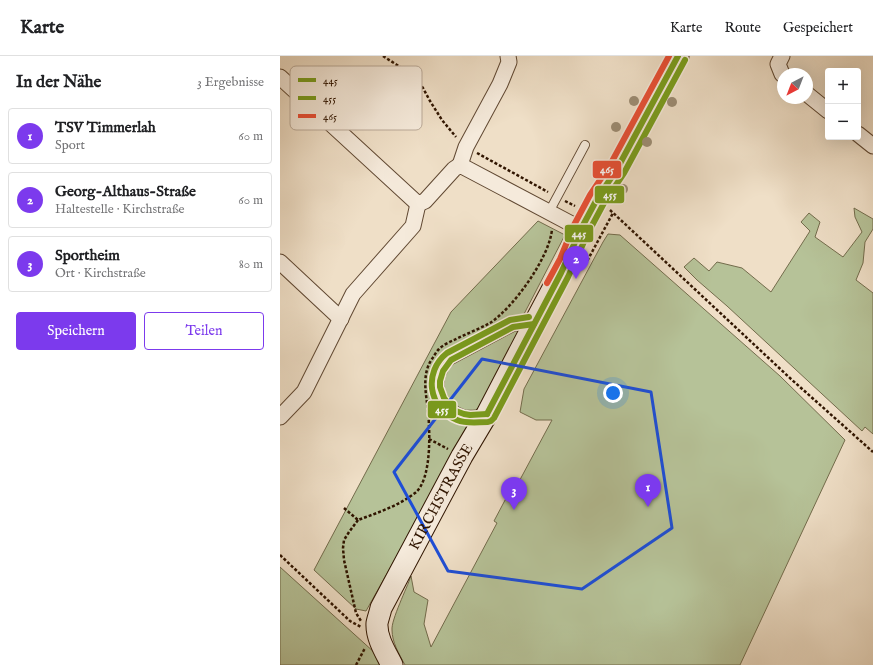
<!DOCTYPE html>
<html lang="de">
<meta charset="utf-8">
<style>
body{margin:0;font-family:"IM FELL English",serif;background:#f6f6f6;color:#202124}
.controls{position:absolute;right:12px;top:12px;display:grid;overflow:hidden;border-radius:4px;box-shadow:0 4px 16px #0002}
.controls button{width:36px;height:36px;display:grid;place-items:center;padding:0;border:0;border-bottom:1px solid #e0e0e0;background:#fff;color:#202124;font:20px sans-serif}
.compass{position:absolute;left:497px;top:12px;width:36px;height:36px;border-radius:50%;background:#fff;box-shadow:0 4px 16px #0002;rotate:222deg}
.you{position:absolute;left:333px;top:337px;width:14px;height:14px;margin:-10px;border:3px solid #fff;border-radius:50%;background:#1a73e8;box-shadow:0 0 0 6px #1a73e833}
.badge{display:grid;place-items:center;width:26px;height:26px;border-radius:50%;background:#7c3aed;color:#fff;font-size:13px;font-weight:700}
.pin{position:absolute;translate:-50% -33px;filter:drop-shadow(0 1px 2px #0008)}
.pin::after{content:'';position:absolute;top:21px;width:14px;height:12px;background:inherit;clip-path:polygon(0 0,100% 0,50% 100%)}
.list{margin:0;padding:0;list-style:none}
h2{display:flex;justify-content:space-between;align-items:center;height:52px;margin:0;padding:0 16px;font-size:17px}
h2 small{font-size:13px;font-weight:400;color:#757577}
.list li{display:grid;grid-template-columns:26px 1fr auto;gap:12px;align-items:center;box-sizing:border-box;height:56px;margin:0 8px 8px;padding:0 8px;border:1px solid #e0e0e0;border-radius:4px}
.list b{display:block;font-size:15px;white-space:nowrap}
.list p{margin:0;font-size:13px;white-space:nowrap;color:#757577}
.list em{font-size:13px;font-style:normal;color:#757577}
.actions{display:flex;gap:8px;padding:12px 16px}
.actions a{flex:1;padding:9px 0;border:1px solid #7c3aed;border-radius:4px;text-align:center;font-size:14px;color:#7c3aed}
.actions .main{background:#7c3aed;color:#fff}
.map{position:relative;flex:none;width:593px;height:609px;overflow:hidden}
header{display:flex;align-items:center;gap:24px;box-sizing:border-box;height:56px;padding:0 20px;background:#fff;border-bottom:1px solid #e0e0e0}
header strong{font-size:19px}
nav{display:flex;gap:22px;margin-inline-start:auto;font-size:14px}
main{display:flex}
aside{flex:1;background:#fff}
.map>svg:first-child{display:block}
.green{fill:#b6c298;stroke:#736c4c}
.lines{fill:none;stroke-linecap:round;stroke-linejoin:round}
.lane-casing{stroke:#604832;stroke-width:10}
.street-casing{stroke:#604832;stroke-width:17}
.secondary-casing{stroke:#301500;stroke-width:23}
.path{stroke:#301500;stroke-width:2.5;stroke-dasharray:3 2;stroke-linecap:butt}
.lane{stroke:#f5eadb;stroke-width:8}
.street{stroke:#f5eadb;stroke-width:15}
.secondary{stroke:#f5eadb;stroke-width:21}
.bus-1-casing{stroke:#f5eadb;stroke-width:9}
.bus-2-casing{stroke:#f5eadb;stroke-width:9}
.bus-3-casing{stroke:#f5eadb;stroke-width:9}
.bus-1{stroke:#7a9c1c;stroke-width:6}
.bus-2{stroke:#7a9c1c;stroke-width:6}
.bus-3{stroke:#e94f35;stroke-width:6}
.tree{fill:#9c8c73}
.marked{fill:none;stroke:#1d4ed8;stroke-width:3;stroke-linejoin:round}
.labels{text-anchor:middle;stroke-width:4;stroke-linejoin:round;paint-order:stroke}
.street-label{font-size:15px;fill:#301500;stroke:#f5eadb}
.key{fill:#f5eadb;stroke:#baaa99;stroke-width:1}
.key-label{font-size:11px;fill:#301500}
.line-badge{stroke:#f5eadb;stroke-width:1.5}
.badge-label{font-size:11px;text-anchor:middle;font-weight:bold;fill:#fff}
</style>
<header>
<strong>Karte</strong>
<nav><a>Karte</a><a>Route</a><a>Gespeichert</a></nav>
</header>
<main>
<aside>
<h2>In der Nähe<small>3 Ergebnisse</small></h2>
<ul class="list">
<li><span class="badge">1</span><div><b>TSV Timmerlah</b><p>Sport</p></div><em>60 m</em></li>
<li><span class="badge">2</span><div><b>Georg-Althaus-Straße</b><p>Haltestelle · Kirchstraße</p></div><em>60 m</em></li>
<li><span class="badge">3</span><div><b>Sportheim</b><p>Ort · Kirchstraße</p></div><em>80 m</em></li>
</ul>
<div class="actions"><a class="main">Speichern</a><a>Teilen</a></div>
</aside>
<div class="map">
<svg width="593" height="609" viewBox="0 0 593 609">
<rect width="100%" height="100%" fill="#efdfc7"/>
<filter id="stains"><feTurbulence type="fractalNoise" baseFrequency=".005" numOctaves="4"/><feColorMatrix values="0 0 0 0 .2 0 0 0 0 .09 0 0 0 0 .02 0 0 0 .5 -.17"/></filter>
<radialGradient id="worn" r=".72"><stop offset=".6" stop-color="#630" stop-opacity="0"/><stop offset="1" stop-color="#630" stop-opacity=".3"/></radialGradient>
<!-- green -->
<g class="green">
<path d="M574,152L593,163V173L585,186L583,207L576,224L593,237V378L585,371L582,375L447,250L417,224L404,211L414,202L429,215L437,206L462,212L491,236L530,175L521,166L529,157L540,166L535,181L563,201L582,176L575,161Z"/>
<path d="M258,165L285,179L244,258L239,279L192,366L86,555L76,553L34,514L171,256Z"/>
<path d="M328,178L340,179L500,320L565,384L460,609H125C119,598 112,586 112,574C111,564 127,532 131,520L134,536L148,544L144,568L151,591L217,467L214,465L232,431L235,433L272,364H256L240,356L244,333L323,186Z"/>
<path d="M0,511L95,597L101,609H0Z"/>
</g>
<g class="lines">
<!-- lane casing -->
<g class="lane-casing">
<g id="lane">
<path d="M269,156L305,89"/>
<path d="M204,358C197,358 189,360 183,358C167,353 155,335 161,319C163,313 167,308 171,304L233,271L252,268"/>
</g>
</g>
<!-- street casing -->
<g class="street-casing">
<g id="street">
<path d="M502,0L498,8L502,18L503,19"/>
<path d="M0,21L138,148L145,145L174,113L180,109L301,173"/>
<path d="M527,38L548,55"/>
<path d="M578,78L593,90"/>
<path d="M180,109L186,91L220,28L229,6L228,0"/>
<path d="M0,206L61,263"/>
<path d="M0,361L24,336L73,238L133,170L138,148"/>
</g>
</g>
<!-- secondary casing -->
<g class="secondary-casing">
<g id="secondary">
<path id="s1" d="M112,609C106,597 96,582 97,567C98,562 100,557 101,552L182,400L207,358L254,268L287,206L301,173L317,143L337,113L398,0"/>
</g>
</g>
<!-- path -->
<g class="path">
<path d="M103,0L134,20L143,32L150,45L162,64L176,81"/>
<path d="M197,97L268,136"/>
<path d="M285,145L295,150"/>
<path d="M330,154L511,323L593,396"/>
<path d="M305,209L333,157"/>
<path d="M149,383L168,393"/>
<path d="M64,452L78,464C97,457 118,450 135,437C153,423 150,368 147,347C145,332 143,316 152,303C154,300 156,296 159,293C163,289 169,286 174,284C186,278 199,273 210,267C233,252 270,201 272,173"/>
<path d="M78,464L69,476L64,484L63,492L64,504L76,557L81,565"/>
<path d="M0,499L70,565L81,571"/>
<path d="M76,609L85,592"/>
</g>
<!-- lane -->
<use href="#lane" class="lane"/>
<!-- street -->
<use href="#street" class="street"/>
<!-- secondary -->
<use href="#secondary" class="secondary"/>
<!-- bus-1 casing -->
<g class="bus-1-casing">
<g id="bus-1">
<path d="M207,358L281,217L301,173L317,143L337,113L398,0"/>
<path d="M207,358L190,359L184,358L176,355L171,351L164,342L160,331V325L163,315L171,304L233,271L254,268"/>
</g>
</g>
<!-- bus-2 casing -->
<g class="bus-2-casing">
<path id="bus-2" d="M249,261L230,264L167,297C143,316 148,352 177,364C187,368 197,366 208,366L211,365L214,362L288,221L308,177L324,147L344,117L405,4"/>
</g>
<!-- bus-3 casing -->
<g class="bus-3-casing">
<path id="bus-3" d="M267,227L280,203L294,169L310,139L330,109L389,0"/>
</g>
<!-- bus-1 -->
<use href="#bus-1" class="bus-1"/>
<!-- bus-2 -->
<use href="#bus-2" class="bus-2"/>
<!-- bus-3 -->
<use href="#bus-3" class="bus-3"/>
</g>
<!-- trees -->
<g class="tree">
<circle cx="354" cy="45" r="5"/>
<circle cx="392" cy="46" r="5"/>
<circle cx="336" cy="71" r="5"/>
<circle cx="367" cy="86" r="5"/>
<circle cx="343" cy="133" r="5"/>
</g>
<!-- marked area -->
<path class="marked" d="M202,303L371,336L392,472L302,533L168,515L114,416Z"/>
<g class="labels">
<!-- street labels -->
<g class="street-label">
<text dy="5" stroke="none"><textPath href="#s1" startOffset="187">KIRCHSTRASSE</textPath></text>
</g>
</g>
<!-- legend -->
<rect x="10" y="10" width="132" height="64" rx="6" class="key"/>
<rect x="18" y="22" width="18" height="4" fill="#7a9c1c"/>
<rect x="18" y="40" width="18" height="4" fill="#7a9c1c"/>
<rect x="18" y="58" width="18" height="4" fill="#e94f35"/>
<g class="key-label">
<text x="43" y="28">445</text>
<text x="43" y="46">455</text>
<text x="43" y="64">465</text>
</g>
<g class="line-badge">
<rect x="312" y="104" width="30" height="19" rx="4" fill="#e94f35"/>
<rect x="314" y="129" width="31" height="19" rx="4" fill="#7a9c1c"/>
<rect x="284" y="168" width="30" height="19" rx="4" fill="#7a9c1c"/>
<rect x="147" y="344" width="30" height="19" rx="4" fill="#7a9c1c"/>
</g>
<g class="badge-label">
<text x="327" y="117">465</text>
<text x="330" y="142">455</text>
<text x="299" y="181">445</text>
<text x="162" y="357">455</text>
</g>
<rect width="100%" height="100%" filter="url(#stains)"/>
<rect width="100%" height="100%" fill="url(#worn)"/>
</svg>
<div class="controls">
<button>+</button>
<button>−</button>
</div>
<svg class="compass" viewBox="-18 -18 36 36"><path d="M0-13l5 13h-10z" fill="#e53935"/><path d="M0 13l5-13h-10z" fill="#757577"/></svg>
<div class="you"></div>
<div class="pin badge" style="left:368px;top:451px">1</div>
<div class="pin badge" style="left:296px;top:223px">2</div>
<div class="pin badge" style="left:234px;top:454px">3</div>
</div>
</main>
